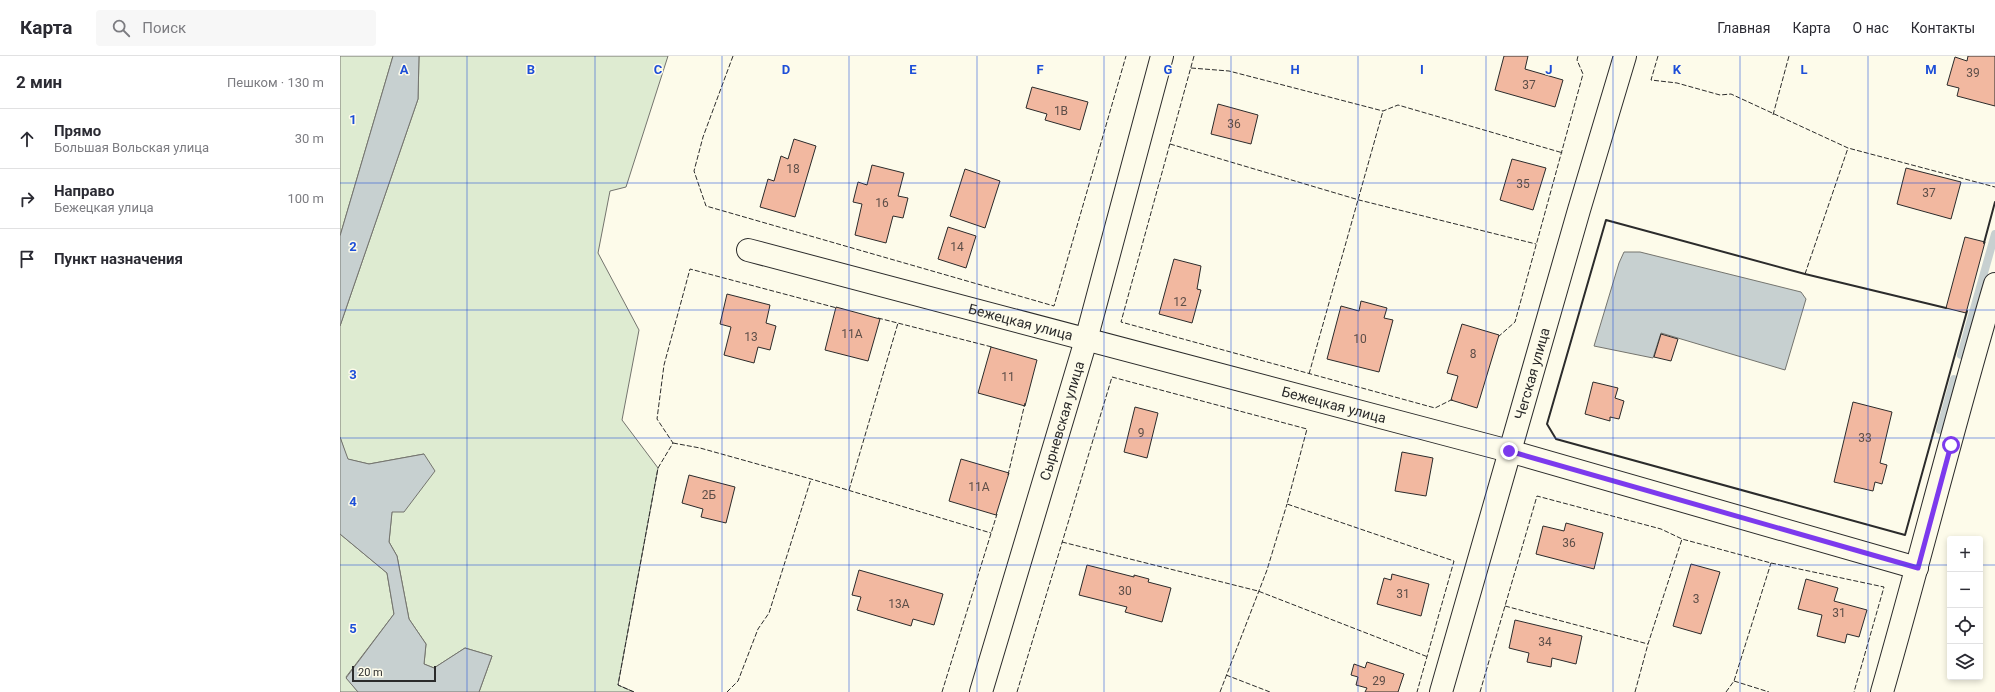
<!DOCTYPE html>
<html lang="ru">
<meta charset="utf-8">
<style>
body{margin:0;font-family:Roboto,sans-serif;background:#f7f7f7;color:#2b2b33}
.controls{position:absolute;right:12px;bottom:12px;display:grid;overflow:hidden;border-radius:4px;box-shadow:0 2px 6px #0003}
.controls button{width:36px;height:36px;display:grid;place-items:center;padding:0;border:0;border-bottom:1px solid #e1e1e2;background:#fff;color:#2b2b33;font:20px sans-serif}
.scale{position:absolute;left:12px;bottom:10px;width:84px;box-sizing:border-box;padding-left:4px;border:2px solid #2b2b2b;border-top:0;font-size:11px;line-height:14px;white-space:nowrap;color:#2b2b2b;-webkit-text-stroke:3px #fdfbea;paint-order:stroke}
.stop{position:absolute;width:12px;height:12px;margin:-9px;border:3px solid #7c3aed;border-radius:50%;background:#fff}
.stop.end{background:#7c3aed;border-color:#fff;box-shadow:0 1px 4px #0008}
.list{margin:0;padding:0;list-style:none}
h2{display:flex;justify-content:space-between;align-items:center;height:52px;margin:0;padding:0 16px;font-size:17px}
h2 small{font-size:13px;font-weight:400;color:#7c7c81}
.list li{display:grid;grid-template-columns:26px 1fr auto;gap:12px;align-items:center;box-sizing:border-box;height:60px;padding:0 16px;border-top:1px solid #e1e1e2}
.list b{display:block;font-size:15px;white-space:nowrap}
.list p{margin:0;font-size:13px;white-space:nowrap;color:#7c7c81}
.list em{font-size:13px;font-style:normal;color:#7c7c81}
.icon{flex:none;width:22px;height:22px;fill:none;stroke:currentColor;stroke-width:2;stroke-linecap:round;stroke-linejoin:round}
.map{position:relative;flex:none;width:1655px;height:636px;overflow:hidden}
header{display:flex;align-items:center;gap:24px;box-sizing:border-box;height:56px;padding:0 20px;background:#fff;border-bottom:1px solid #e1e1e2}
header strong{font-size:19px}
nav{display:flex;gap:22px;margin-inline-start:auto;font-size:14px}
.search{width:280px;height:36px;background:#f7f7f7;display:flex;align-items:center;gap:10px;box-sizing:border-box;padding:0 14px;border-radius:4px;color:#7c7c81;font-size:15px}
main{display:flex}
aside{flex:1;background:#fff}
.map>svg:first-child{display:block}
.green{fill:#deebd1;stroke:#74746e}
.water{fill:#c7d0d0;stroke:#74746e}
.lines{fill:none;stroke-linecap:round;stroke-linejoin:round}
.stream{stroke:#c7d0d0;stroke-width:8}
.building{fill:#f2b8a0;stroke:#2b2b2b}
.minor-casing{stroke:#2b2b2b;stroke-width:24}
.minor{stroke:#fdfbea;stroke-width:22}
.fence{stroke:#2b2b2b;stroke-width:1;stroke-dasharray:5 2;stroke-linecap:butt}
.wall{stroke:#2b2b2b;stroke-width:2}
.route{stroke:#7c3aed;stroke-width:5}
.grid{fill:none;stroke:#1d4ed8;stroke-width:1;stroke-opacity:0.55}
.labels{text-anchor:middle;stroke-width:3;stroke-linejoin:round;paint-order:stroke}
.number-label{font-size:12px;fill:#5d4e48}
.street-label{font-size:14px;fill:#2b2b2b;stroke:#fdfbea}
.grid-label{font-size:13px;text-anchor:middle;font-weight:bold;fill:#1d4ed8;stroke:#fdfbea;stroke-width:3;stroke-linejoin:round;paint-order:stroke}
</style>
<header>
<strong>Карта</strong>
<div class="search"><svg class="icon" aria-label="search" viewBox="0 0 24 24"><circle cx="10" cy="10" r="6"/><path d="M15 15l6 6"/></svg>Поиск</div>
<nav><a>Главная</a><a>Карта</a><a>О нас</a><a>Контакты</a></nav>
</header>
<main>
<aside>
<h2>2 мин<small>Пешком · 130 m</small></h2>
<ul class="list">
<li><svg class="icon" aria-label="ahead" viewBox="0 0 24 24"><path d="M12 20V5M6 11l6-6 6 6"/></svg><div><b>Прямо</b><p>Большая Вольская улица</p></div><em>30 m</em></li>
<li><svg class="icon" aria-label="right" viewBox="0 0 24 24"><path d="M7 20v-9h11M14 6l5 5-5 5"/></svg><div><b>Направо</b><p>Бежецкая улица</p></div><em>100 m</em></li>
<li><svg class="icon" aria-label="arrive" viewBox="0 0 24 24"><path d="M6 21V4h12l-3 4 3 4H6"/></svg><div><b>Пункт назначения</b></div></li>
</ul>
</aside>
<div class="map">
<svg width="1655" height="636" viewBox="0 0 1655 636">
<rect width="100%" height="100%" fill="#fdfbea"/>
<!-- green -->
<g class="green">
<path d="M0,0H53L0,180Z"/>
<path d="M79,0H328L286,131L270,135L258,197L299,274L282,364L318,412L278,629L294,636H139L152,600L125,592L94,612L84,608L86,588L69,563L57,500L49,486L52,455L84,398L29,408L7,403L0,381V270L78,43Z"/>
<path d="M0,478L47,517L54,558L6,621L18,636H0Z"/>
</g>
<!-- water -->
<g class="water">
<path d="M53,0H79L78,43L0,270V180Z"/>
<path d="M1284,196H1300L1461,236L1466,243L1445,314L1321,277L1313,302L1254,290L1279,207Z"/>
<path d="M0,381L8,403L29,408L84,398L95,415L64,456H52L49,486L57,500L69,563L86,588L84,608L94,612L125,592L152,600L139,636H18L6,622L54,558L47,517L0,478Z"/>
</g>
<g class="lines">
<!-- stream -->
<g class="stream">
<path d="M1621,299L1655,178"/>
<path d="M1600,374L1614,323"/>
</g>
</g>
<!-- building -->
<g class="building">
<path d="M1164,0H1188L1185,13L1223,24L1215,51L1155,34Z"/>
<path d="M1628,0H1655V50L1617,40L1619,32L1607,29L1615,1L1627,5Z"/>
<path d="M692,31L748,46L740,74L705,64L707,58L686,52Z"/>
<path d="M878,48L918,59L911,88L871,78Z"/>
<path d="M454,83L476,90L455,161L420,151L428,123L434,125L441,100L448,103Z"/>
<path d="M1172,103L1206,112L1193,154L1160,144Z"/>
<path d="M532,109L564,117L558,140L568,142L563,162L553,160L546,187L515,179L522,148L513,146L518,126L527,129Z"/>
<path d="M1566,112L1621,126L1611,163L1557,148Z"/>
<path d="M625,113L660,125L645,172L610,160Z"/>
<path d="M608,171L636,180L626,212L598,203Z"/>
<path d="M1625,181L1645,186L1626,257L1606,252Z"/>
<path d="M834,203L861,210L857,233L861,234L852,267L819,258Z"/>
<path d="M387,238L430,249L426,267L436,270L430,294L418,291L414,307L384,299L391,271L380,268Z"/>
<path d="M1021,245L1047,252L1044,262L1053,264L1039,316L987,303L1001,250L1019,255Z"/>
<path d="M496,251L540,263L528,305L485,294Z"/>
<path d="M1122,268L1159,279L1137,352L1111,344L1118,320L1107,317Z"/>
<path d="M1321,278L1338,283L1331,305L1314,301Z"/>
<path d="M651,291L697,304L685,350L638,337Z"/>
<path d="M1253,326L1278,332L1275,342L1284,345L1279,363L1270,361V365L1245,358Z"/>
<path d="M1513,346L1552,356L1540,407L1547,409L1542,428L1535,426L1533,435L1494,426Z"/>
<path d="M795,351L818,357L807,402L784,396Z"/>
<path d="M1062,396L1093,402L1086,440L1055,435Z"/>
<path d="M621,403L669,417L656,459L609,445Z"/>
<path d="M349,419L395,431L386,467L361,461L363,453L342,447Z"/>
<path d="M1226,467L1263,477L1254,513L1196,498L1203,470L1224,475Z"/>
<path d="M1351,508L1380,516L1361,578L1333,570Z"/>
<path d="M747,509L794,521V519L809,523L808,526L831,532L822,566L785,556L787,551L739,539Z"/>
<path d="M519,514L603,538L594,569L573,563L571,570L517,554L521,541L512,539Z"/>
<path d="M1052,518L1089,528L1081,560L1037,548L1044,522L1051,524Z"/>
<path d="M1466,523L1498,532L1494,545L1527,554L1519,581L1507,578L1505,587L1477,580L1482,559L1458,553Z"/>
<path d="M1175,564L1242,580L1236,608L1212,602L1211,611L1187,606L1189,597L1169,592Z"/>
<path d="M1027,606L1064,618L1058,636H1025L1027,632L1016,629L1018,621L1011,619L1014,608L1025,612Z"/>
</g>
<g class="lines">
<!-- minor casing -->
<g class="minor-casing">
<g id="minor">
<path id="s1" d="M408,194L1169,395L1577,512"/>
<path id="s2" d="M641,636L746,284L822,0"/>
<path id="s3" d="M1101,636L1239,154L1285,0"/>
<path d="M1542,636C1581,500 1615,363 1655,228"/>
</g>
</g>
<!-- minor -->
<use href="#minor" class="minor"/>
<!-- fence -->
<g class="fence">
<path d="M393,0L363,81L354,115L366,150L714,250L786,0"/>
<path d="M854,0L781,266L1095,352L1111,344H1114"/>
<path d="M1318,0L1311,24L1337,27L1380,39L1391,38L1508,92L1655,131"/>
<path d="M851,12L889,15L1043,55L1058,49L1223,97"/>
<path d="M1433,59L1449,0"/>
<path d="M830,88L1019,144L1196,188"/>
<path d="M1465,218L1508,92"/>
<path d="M538,262L652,291"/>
<path d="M1158,281L1175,266L1243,18L1237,4L1238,0"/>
<path d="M969,318L1043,55"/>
<path d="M333,387L360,392L471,423L651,477"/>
<path d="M668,419L685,347"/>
<path d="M509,434L558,267"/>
<path d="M722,486L918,535L1088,601"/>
<path d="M1165,550L1308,588"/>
<path d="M886,619L930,636"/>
<path d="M1394,625L1429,636"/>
<path d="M294,636L278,629L318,412L333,387L317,363L324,309L350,213L497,252"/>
<path d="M387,636L398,625L418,573L429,557L471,423"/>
<path d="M602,636L657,458"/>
<path d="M677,636L772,321L967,373L947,448L1114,505L1077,636"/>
<path d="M880,636L927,514L947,448"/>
<path d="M1140,636L1197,440L1321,473L1342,483L1431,507L1544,531L1514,636"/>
<path d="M1295,636L1308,588L1342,483"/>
<path d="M1386,636L1394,625L1431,507"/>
</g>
<!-- wall -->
<g class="wall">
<path d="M1644,187L1655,146"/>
<path d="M1606,252L1465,218L1266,164L1207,368L1216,383L1565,479L1627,255"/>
</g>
</g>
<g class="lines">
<!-- route -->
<path class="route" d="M1169,395L1578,512L1611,389"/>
</g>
<!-- grid -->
<path class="grid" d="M127,0V636M255,0V636M382,0V636M509,0V636M637,0V636M764,0V636M891,0V636M1018,0V636M1146,0V636M1273,0V636M1400,0V636M1528,0V636M0,127H1655M0,254H1655M0,382H1655M0,509H1610M1640,509H1655"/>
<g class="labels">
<!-- number labels -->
<g class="number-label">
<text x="1633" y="21">39</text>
<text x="1189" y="33">37</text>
<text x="721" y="59">1В</text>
<text x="894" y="72">36</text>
<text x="453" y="117">18</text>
<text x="1183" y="132">35</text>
<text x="1589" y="141">37</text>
<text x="542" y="151">16</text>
<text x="617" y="195">14</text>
<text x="840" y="250">12</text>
<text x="512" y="282">11А</text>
<text x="411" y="285">13</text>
<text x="1020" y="287">10</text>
<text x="1133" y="302">8</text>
<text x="668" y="325">11</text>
<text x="801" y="381">9</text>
<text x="1525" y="386">33</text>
<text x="639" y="435">11А</text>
<text x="369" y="443">2Б</text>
<text x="1229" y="491">36</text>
<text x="785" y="539">30</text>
<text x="1063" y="542">31</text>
<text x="1356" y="547">3</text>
<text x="559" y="552">13А</text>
<text x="1499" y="561">31</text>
<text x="1205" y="590">34</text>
<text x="1039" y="629">29</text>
</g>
<!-- street labels -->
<g class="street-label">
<text dy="5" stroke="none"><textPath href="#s1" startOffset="282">Бежецкая улица</textPath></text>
<text dy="5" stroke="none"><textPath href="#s3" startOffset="331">Чегская улица</textPath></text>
<text dy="5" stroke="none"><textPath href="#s1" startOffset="606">Бежецкая улица</textPath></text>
<text dy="5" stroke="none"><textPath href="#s2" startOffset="283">Сырневская улица</textPath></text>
</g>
</g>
<g class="grid-label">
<text x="64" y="18">A</text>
<text x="191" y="18">B</text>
<text x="318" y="18">C</text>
<text x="446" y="18">D</text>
<text x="573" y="18">E</text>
<text x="700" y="18">F</text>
<text x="828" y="18">G</text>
<text x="955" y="18">H</text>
<text x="1082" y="18">I</text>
<text x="1209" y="18">J</text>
<text x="1337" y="18">K</text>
<text x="1464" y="18">L</text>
<text x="1591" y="18">M</text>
<text x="13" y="68">1</text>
<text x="13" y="195">2</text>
<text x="13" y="323">3</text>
<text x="13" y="450">4</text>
<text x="13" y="577">5</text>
</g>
</svg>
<div class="controls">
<button>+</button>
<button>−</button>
<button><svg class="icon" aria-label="locate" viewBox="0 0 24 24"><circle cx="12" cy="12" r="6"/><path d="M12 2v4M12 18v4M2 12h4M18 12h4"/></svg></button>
<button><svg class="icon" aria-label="layers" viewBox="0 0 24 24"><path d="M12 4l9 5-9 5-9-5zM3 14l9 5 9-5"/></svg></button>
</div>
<div class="scale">20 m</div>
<div class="stop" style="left:1611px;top:389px"></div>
<div class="stop end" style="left:1169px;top:395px"></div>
</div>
</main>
